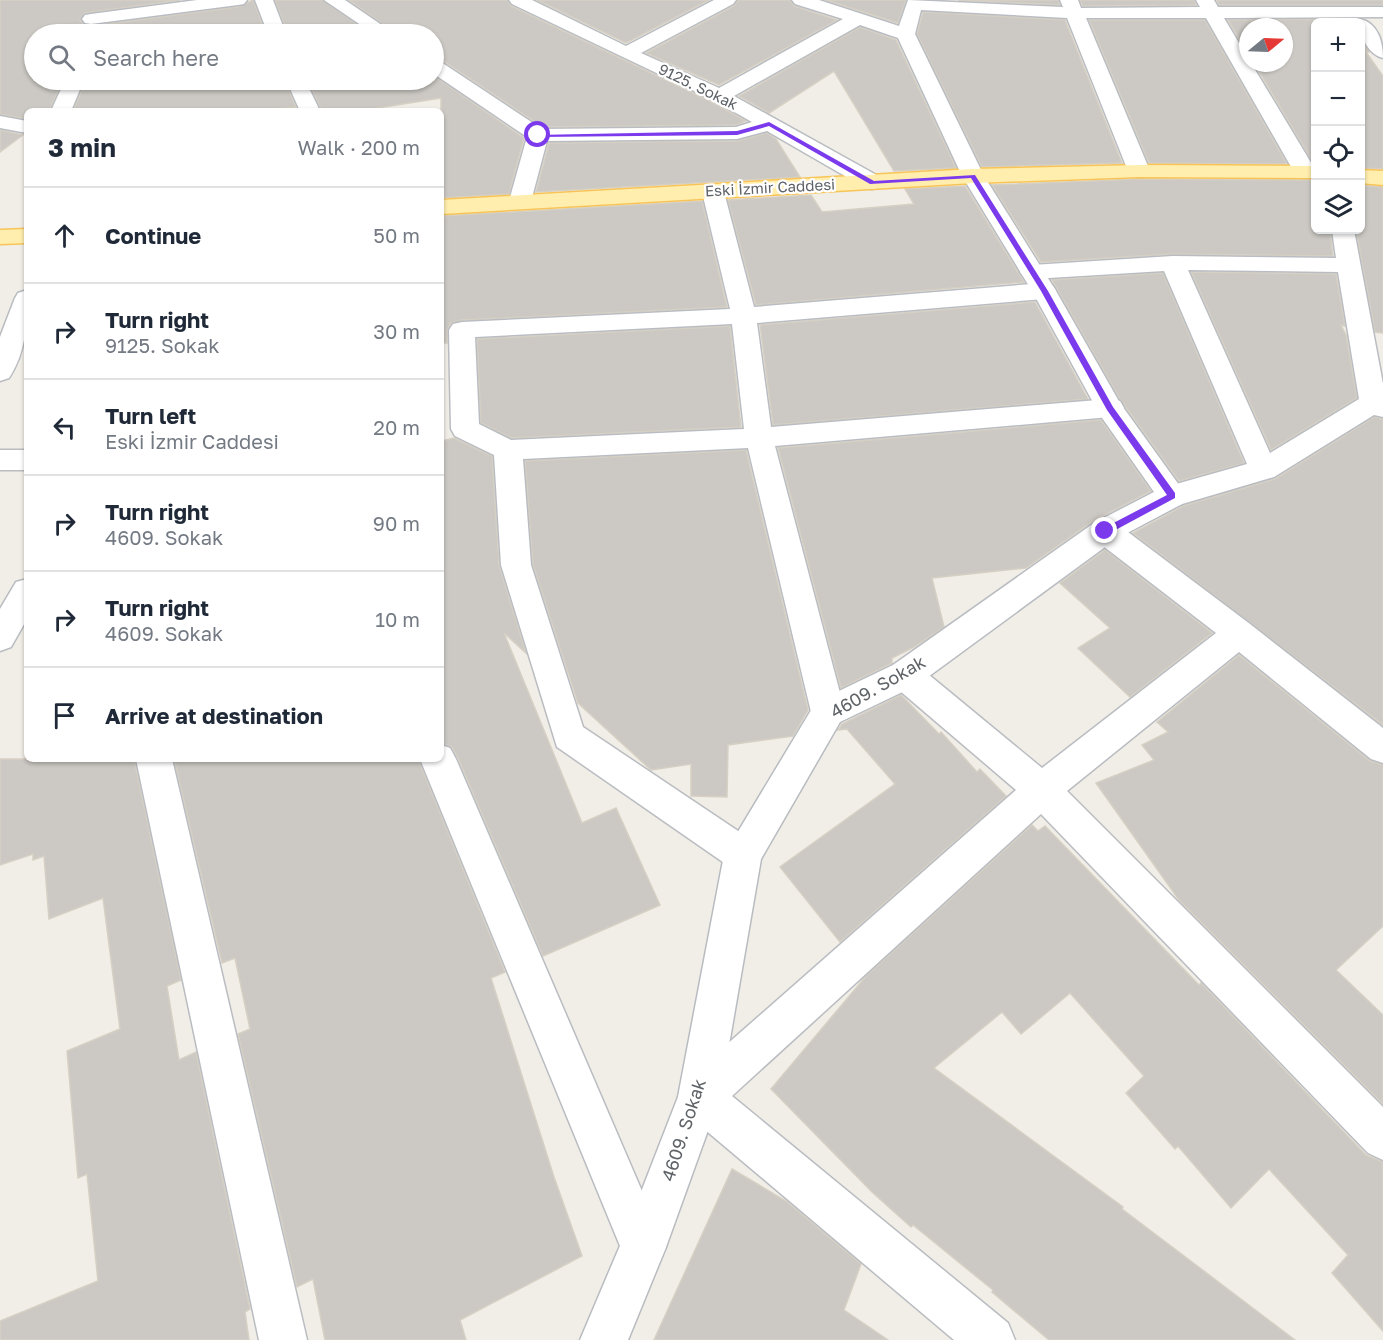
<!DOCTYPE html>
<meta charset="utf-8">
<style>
body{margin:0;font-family:"Golos Text",sans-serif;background:#f6f6f7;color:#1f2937}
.controls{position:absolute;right:18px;top:18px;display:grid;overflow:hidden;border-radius:9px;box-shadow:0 2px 4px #0004}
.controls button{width:54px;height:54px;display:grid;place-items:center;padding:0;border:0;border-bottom:2px solid #e0e1e3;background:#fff;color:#1f2937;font:30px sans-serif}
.compass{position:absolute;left:1239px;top:18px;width:54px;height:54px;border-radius:50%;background:#fff;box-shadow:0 2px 4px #0004;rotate:71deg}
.stop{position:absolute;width:18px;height:18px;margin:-14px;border:4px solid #7c3aed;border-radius:50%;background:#fff}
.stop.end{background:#7c3aed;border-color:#fff;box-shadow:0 2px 6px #0008}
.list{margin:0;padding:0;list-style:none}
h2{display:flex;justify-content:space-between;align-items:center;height:78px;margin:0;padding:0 24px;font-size:26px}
h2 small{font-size:20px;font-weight:400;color:#747a83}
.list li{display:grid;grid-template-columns:39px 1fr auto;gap:18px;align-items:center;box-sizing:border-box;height:96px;padding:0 24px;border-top:2px solid #e0e1e3}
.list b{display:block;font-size:22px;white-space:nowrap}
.list p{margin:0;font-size:20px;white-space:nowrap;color:#747a83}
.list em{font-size:20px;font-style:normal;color:#747a83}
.icon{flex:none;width:33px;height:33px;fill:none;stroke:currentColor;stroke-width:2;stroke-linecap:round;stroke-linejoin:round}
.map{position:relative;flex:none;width:1383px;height:1340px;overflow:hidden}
.search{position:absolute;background:#fff;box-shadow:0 2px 4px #0004;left:24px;top:24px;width:420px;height:66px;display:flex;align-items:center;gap:15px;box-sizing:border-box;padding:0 21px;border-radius:33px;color:#747a83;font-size:22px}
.panel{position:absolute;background:#fff;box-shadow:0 2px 4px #0004;left:24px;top:108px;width:420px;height:654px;border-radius:9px}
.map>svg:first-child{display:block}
.building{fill:#ccc9c4;stroke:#d6d0c4;stroke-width:1.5}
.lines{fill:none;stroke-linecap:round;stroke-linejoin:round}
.street-casing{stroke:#b9bcc1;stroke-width:3}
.secondary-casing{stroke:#b8bcc1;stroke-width:3}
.primary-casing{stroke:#f8c458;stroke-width:3}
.street{fill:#fff;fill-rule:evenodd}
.secondary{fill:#fff;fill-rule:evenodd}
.primary{fill:#ffeeae;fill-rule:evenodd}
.route{fill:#7c3aed}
.labels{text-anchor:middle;stroke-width:4.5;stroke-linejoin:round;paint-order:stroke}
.far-street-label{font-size:15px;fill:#5e6368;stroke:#fff}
.street-label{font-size:18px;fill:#5e6368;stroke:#fff}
</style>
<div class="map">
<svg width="1383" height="1340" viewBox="0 0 1383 1340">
<rect width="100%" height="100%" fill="#f1eee7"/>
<!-- building -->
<g class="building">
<path d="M0,0H180L85,13L80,20L85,25L91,26L238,7L253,0L266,34H34V80H63L49,111H27V119L0,114Z"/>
<path d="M275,0H322L371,34H288Z"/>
<path d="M349,0H507L511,6L712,102L746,121L736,125L543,127L442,60L434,58V34H397Z"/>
<path d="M537,0H709L626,43Z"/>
<path d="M738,0H790L794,6L837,20L719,85L646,53L734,6Z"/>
<path d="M826,0H906L898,23Z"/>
<path d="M958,0H1058L1060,5Z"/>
<path d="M1080,0H1194L1196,5L1083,6Z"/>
<path d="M1217,0H1383V5H1219Z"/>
<path d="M923,12L1065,20L1122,163L982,167L917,34Z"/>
<path d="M1352,19L1350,22H1316L1314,164L1254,63H1284V27H1248V54L1228,20Z"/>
<path d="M1089,20H1205L1287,164L1149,163Z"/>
<path d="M860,27L896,40L956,168L894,171L834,71L769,113L739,96Z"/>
<path d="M1360,38L1369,52H1366L1383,76V169L1360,168Z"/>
<path d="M434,76L524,138L509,194L441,198V98L359,111H322L307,80H434Z"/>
<path d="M86,80H284L296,107L248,111H73Z"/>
<path d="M0,130L23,135L0,152Z"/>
<path d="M767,133L776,139L800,177L536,192L549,143L737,141Z"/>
<path d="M1139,179L1316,180V230H1330L1333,256L1173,254L1041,262L992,185Z"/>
<path d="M1360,185L1383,187V333L1375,332L1356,230H1360Z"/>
<path d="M965,186L1024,282L756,305L728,200L811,195L822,212L914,204L905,189Z"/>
<path d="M702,201L727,307L462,320L451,323L447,330V343H441V216Z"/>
<path d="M1191,272L1336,274L1345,326L1341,325L1346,335L1357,398L1271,450Z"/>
<path d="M1163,273L1244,463L1179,481L1120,399L1052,280Z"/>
<path d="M1035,302L1088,399L773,425L760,325Z"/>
<path d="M730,326L741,427L511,438L481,423L477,339Z"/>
<path d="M1374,417L1383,419V725L1133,533L1183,506L1275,479Z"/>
<path d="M1101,420L1151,491L1093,521L1026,568L932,578L944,627L914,647L892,658V663L841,688L778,448Z"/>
<path d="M454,438L492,456L499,565L526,653L504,633L582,823L616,808L660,905L543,956L458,758L452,747L441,743V441Z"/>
<path d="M746,450L808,710L793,736L728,745L727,797L691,796V764L651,770L578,703L533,565L525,461Z"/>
<path d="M1105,550L1212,633L1130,697L1078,648L1110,628L1060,583Z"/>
<path d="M1239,655L1370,761L1383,765V926L1336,970L1383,1015V1104L1179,900L1096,783L1154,760L1142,745L1168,732L1157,722Z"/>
<path d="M901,695L939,734L941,732L977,772L980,769L1006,796L840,942L780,867L895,784L847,729L838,730L842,724Z"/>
<path d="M0,759H134L181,980L167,986L179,1060L196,1052L250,1309L245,1312L249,1340H0V1321L98,1281L87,1174L78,1178L67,1051L120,1029L103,898L49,919L44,856L33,860V854L0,865Z"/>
<path d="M174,759H418L505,972L491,978L554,1177L582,1256L460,1320L466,1340H325L313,1279L297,1287L238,1034L250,1029L235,958L222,963Z"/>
<path d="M1032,825L1038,831L1045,826L1199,985L1201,983L1366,1155L1383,1162V1331L1332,1273L1348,1255L1269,1169L1231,1208L1178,1146L1175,1149L1126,1093L1144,1076L1070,993L1021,1034L1002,1012L934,1068L1123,1207L1122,1209L1295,1340H1049L992,1292L993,1290L913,1225L911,1227L872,1192L771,1089L867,975Z"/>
<path d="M732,1169L786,1201L861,1264L844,1310L888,1340H654Z"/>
</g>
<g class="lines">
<!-- street casing -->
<g class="street-casing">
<g id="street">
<path d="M197,0H247L244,4L238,5L91,24L85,23L82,19L85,15L91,14Z"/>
<path d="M255,0H273L286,34H268Z"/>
<path d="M324,0H345L395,34H374Z"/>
<path d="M509,0H532L626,46L714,0H736L733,4L641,53L719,88L843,19L795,4L792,0H819L899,26L908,0L1063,7L1060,0H1078L1081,8L1200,7L1196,0H1214L1218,7H1383V17L1224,18L1248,58V63H1251L1316,171L1313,177L1305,178L1297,177L1294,172L1206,18H1086L1150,171L1147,176L1139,177L1131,176L1128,171L1067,18L921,10L915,34L984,176L981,181L973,183L965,181L962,176L898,38L860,25L734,96L880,177L883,182L880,187L872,189L864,187L767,131L737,139L547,141L531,201L528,206L520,208L512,206L509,201L527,137L434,74V60L441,62L542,129L736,127L752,122L713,100L512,4Z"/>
<path d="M1360,19C1378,23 1383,42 1383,58C1368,54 1360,37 1360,22H1352Z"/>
<path d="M65,80H84L71,111H51Z"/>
<path d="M286,80H305L320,111H300Z"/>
<path d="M0,116L27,121V133L0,128Z"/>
<path d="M713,185L721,187L724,192L754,307L1044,283L1053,286L1056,291L1053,296L1044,299L757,323L771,427L1110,399L1120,401L1124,408L1120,415L1110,417L775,446L845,712L840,722L828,727L816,722L811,712L748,448L523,459L531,565L583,727L756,843L762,855L756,867L743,873L730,867L557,747L501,565L494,455L455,436L451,429L449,330L453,324L462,322L730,309L702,192L705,187ZM732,324L744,429L511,440L479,424L475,337Z"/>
<path d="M1332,230H1354L1383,384V417L1374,415L1274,477L1172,507L1162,504L1157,496L1162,488L1247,464L1164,271L1032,279L1024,277L1020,272L1024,267L1032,265L1173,256L1336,258ZM1188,270L1338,272L1359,399L1270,453Z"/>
<path d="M27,290C27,322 27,350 9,378L0,381V337L15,298L18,293Z"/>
<rect x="0" y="450" width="27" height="20"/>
<path d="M1105,520L1116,523L1250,624L1383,728V763L1371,759L1239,652L1067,791L1383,1107V1160L1368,1153L1041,814L732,1096L1008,1323L1015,1340H954L684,1112L678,1097L684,1082L1016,790L893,685L888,675L893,665L905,661L917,665L1042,768L1216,633L1094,539L1090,531L1094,523Z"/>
<path d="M27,579V619L11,647L0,651V609L16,582Z"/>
<path d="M441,745L450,748L456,759L666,1247L659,1263L643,1270L627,1263L420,759H441Z"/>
<path d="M136,759H172L307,1340H259Z"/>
</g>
</g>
<!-- secondary casing -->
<g class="secondary-casing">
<path id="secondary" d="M973,169L981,171L984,176L1056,291L1120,403L1187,496L1182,504L1116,539L917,685L840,722L761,859L720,1097L666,1247L628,1340H580L622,1241L678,1097L724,855L816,702L893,665L1094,523L1154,492L1100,415L1032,291L962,176L965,171Z"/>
</g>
<!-- primary casing -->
<g class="primary-casing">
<g id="primary">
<path d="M1139,165L1316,166V178L1139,177L973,183L441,214V200L973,169Z"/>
<path d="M1360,170L1383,171V185L1360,183Z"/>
<path d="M27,229V243L0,244V230Z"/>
</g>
</g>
<!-- street -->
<use href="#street" class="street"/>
<!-- secondary -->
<use href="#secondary" class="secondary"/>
<!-- primary -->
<use href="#primary" class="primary"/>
</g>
<!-- route -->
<path class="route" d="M769,122L874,181L975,175L1048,291L1113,407L1175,493V498L1108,534H1102V529L1167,495L1107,410L1041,291L971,178L870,184L769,126L737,135L538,137L535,135L737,131Z"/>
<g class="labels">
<!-- far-street labels -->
<g class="far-street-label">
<text transform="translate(698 87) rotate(26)" y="5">9125. Sokak</text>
<text transform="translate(770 188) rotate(-3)" y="5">Eski İzmir Caddesi</text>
</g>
<!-- street labels -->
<g class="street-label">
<text transform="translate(878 687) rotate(-30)" y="6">4609. Sokak</text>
<text transform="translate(684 1130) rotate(-72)" y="6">4609. Sokak</text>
</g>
</g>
</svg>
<div class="controls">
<button>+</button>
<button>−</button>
<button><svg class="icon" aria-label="locate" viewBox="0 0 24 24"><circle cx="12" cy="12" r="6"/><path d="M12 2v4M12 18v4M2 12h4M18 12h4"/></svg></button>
<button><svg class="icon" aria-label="layers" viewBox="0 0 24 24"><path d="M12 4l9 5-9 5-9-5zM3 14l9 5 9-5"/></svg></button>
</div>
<svg class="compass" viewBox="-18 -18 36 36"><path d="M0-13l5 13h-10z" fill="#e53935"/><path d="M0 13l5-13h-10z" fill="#747a83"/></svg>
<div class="stop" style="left:538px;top:135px"></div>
<div class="stop end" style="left:1105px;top:531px"></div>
<div class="search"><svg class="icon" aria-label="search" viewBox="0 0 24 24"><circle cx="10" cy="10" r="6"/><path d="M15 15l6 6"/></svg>Search here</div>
<section class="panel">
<h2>3 min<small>Walk · 200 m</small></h2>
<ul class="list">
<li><svg class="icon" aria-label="ahead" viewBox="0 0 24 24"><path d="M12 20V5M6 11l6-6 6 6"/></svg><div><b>Continue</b></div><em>50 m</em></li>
<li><svg class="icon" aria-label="right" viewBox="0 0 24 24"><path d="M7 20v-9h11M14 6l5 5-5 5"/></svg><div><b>Turn right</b><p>9125. Sokak</p></div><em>30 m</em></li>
<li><svg class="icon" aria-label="left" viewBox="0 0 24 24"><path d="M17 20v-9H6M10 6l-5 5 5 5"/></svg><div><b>Turn left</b><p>Eski İzmir Caddesi</p></div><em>20 m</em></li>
<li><svg class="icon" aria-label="right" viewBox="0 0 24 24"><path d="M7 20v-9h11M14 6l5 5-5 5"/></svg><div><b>Turn right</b><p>4609. Sokak</p></div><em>90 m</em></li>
<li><svg class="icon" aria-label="right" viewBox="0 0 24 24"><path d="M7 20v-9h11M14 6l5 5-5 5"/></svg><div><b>Turn right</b><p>4609. Sokak</p></div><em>10 m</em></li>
<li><svg class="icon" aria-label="arrive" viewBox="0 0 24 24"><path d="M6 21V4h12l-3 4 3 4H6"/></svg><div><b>Arrive at destination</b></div></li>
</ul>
</section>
</div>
